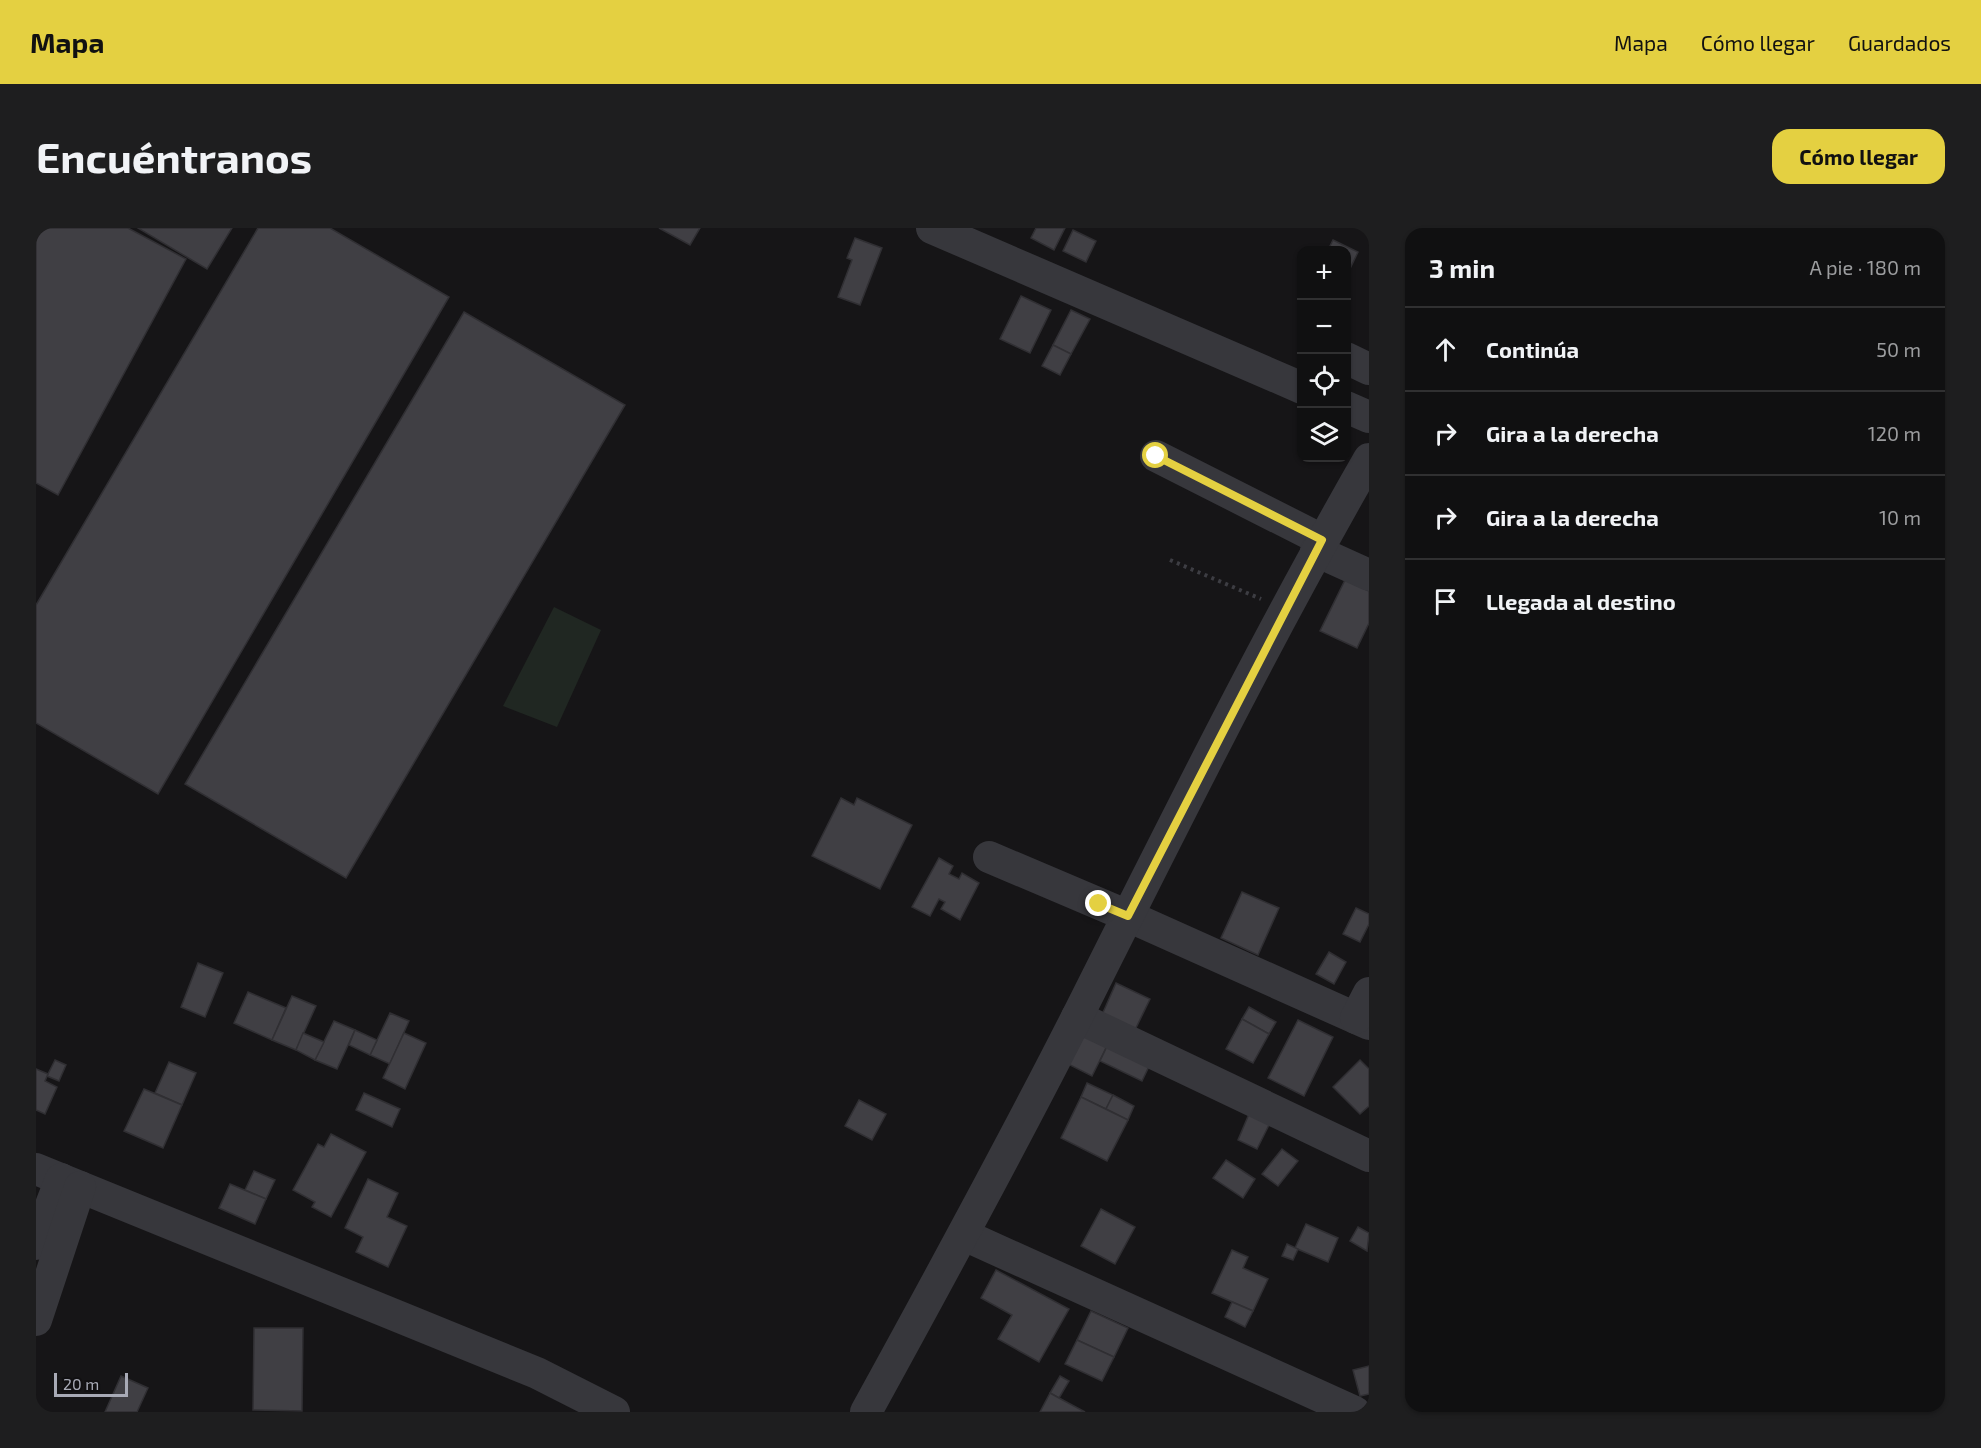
<!DOCTYPE html>
<html lang="es">
<meta charset="utf-8">
<style>
body{margin:0;font-family:"Exo 2",sans-serif;background:#1e1e1f;color:#f1f3f6}
.controls{position:absolute;right:18px;top:18px;display:grid;overflow:hidden;border-radius:12px;box-shadow:0 2px 4px #0004}
.controls button{width:54px;height:54px;display:grid;place-items:center;padding:0;border:0;border-bottom:2px solid #303031;background:#101011;color:#f1f3f6;font:30px sans-serif}
.scale{position:absolute;left:18px;bottom:15px;width:74px;box-sizing:border-box;padding-left:6px;border:3px solid #a8aab6;border-top:0;font-size:16px;line-height:21px;white-space:nowrap;color:#a8aab6;-webkit-text-stroke:4px #111012;paint-order:stroke}
.stop{position:absolute;width:18px;height:18px;margin:-14px;border:4px solid #e4d041;border-radius:50%;background:#fff}
.stop.end{background:#e4d041;border-color:#fff;box-shadow:0 2px 6px #0008}
.list{margin:0;padding:0;list-style:none}
h2{display:flex;justify-content:space-between;align-items:center;height:78px;margin:0;padding:0 24px;font-size:26px}
h2 small{font-size:20px;font-weight:400;color:#9c9d9f}
.list li{display:grid;grid-template-columns:39px 1fr auto;gap:18px;align-items:center;box-sizing:border-box;height:84px;padding:0 24px;border-top:2px solid #303031}
.list b{display:block;font-size:22px;white-space:nowrap}
.list em{font-size:20px;font-style:normal;color:#9c9d9f}
.icon{flex:none;width:33px;height:33px;fill:none;stroke:currentColor;stroke-width:2;stroke-linecap:round;stroke-linejoin:round}
.map{position:relative;flex:none;width:1333px;height:1184px;overflow:hidden;border-radius:18px}
header{display:flex;align-items:center;gap:36px;box-sizing:border-box;height:84px;padding:0 30px;background:#e4d041;color:#111}
header strong{font-size:28px}
nav{display:flex;gap:33px;margin-inline-start:auto;font-size:21px}
.intro{display:flex;align-items:center;justify-content:space-between;box-sizing:border-box;height:144px;padding:0 36px}
h1{margin:0;font-size:42px}
.button{padding:15px 27px;border-radius:18px;background:#e4d041;color:#111;font-size:21px;font-weight:700}
main{display:flex;gap:36px;padding:0 36px}
aside{flex:1;background:#101011;border-radius:18px;box-shadow:0 2px 4px #0004}
.map>svg:first-child{display:block}
.green{fill:#202722}
.building{fill:#403f44;stroke:#302f33;stroke-width:1.5}
.lines{fill:none;stroke-linecap:round;stroke-linejoin:round}
.path{stroke:#3d3d43;stroke-width:4;stroke-dasharray:3 4.5;stroke-linecap:butt}
.minor{stroke:#37373c;stroke-width:32}
.route{stroke:#e4d041;stroke-width:8}
</style>
<header>
<strong>Mapa</strong>
<nav><a>Mapa</a><a>Cómo llegar</a><a>Guardados</a></nav>
</header>
<div class="intro"><h1>Encuéntranos</h1><a class="button">Cómo llegar</a></div>
<main>
<div class="map">
<svg width="1333" height="1184" viewBox="0 0 1333 1184">
<rect width="100%" height="100%" fill="#161517"/>
<!-- green -->
<path class="green" d="M518,379L565,402L521,499L467,478Z"/>
<!-- building -->
<g class="building">
<path d="M0,0H92L150,31L22,267L0,255Z"/>
<path d="M102,0H196L171,41Z"/>
<path d="M222,0H294L413,69L122,566L0,495V377Z"/>
<path d="M623,0H664L654,17Z"/>
<path d="M1000,0H1029L1018,22L995,10Z"/>
<path d="M1037,2L1060,13L1050,34L1027,23Z"/>
<path d="M819,10L846,20L824,77L802,69L816,32L811,30Z"/>
<path d="M1297,12L1322,24L1310,49V22H1292Z"/>
<path d="M985,68L1015,82L994,125L964,111Z"/>
<path d="M1035,82L1054,91L1035,126L1017,117Z"/>
<path d="M428,84L589,177L310,650L149,556Z"/>
<path d="M1017,117L1035,126L1024,147L1006,138Z"/>
<path d="M1309,352L1333,363V395L1321,420L1284,403Z"/>
<path d="M805,570L818,577L821,570L876,597L844,661L776,628Z"/>
<path d="M903,630L917,638L913,646L923,651L926,645L943,655L924,692L905,681L909,674L903,671L894,688L876,679Z"/>
<path d="M1206,664L1243,680L1222,727L1185,710Z"/>
<path d="M1320,680L1333,686V696L1324,714L1307,706Z"/>
<path d="M1293,724L1310,734L1298,756L1280,746Z"/>
<path d="M162,735L187,745L169,789L145,779Z"/>
<path d="M1080,755L1114,771L1098,804L1065,789Z"/>
<path d="M212,764L250,780L236,812L198,795Z"/>
<path d="M256,768L280,778L260,822L236,812Z"/>
<path d="M1213,779L1240,794L1233,806L1206,791Z"/>
<path d="M354,785L373,793L354,836L334,827Z"/>
<path d="M1206,791L1233,806L1217,835L1190,821Z"/>
<path d="M1262,792L1297,809L1268,868L1232,850Z"/>
<path d="M298,793L319,802L301,841L279,832Z"/>
<path d="M1050,800L1074,812L1056,848L1032,836Z"/>
<path d="M319,802L341,812L334,827L313,817Z"/>
<path d="M267,805L288,814L279,832L260,822Z"/>
<path d="M368,805L390,815L369,861L347,850Z"/>
<path d="M1074,812L1116,832L1106,853L1064,833Z"/>
<path d="M19,832L30,837L23,853L11,848Z"/>
<path d="M1324,832L1333,841V878L1324,886L1297,859Z"/>
<path d="M133,834L160,845L146,877L119,865Z"/>
<path d="M0,841L12,846L9,853L21,859L9,886L0,882Z"/>
<path d="M1051,855L1077,867L1070,881L1045,869Z"/>
<path d="M108,861L146,877L127,920L88,903Z"/>
<path d="M328,865L364,881L356,899L320,882Z"/>
<path d="M1077,867L1098,878L1092,892L1070,881Z"/>
<path d="M1045,869L1092,892L1071,933L1025,910Z"/>
<path d="M823,872L850,886L836,912L809,898Z"/>
<path d="M1213,886L1234,895L1221,921L1202,912Z"/>
<path d="M295,906L330,924L295,989L276,979L279,974L257,962L282,916L288,919Z"/>
<path d="M1246,921L1262,933L1242,958L1226,946Z"/>
<path d="M1190,932L1219,951L1207,970L1177,950Z"/>
<path d="M218,943L239,952L230,971L209,962Z"/>
<path d="M332,951L362,965L351,989L371,998L352,1039L320,1024L327,1009L309,1000Z"/>
<path d="M194,956L230,971L219,996L183,980Z"/>
<path d="M1065,981L1099,999L1079,1036L1045,1018Z"/>
<path d="M1270,996L1302,1010L1292,1034L1259,1020Z"/>
<path d="M1322,999L1333,1005L1331,1023L1314,1013Z"/>
<path d="M1251,1016L1262,1021L1257,1032L1246,1028Z"/>
<path d="M1196,1022L1212,1029L1207,1040L1232,1051L1217,1083L1176,1065Z"/>
<path d="M960,1042L1033,1081L1003,1134L962,1111L976,1087L945,1070Z"/>
<path d="M1196,1074L1217,1083L1209,1099L1189,1089Z"/>
<path d="M1055,1083L1092,1100L1078,1129L1041,1112Z"/>
<path d="M218,1100H267L266,1183L217,1182Z"/>
<path d="M1041,1112L1078,1129L1066,1153L1029,1136Z"/>
<path d="M1333,1138V1166L1324,1168L1317,1142Z"/>
<path d="M85,1148L112,1160L101,1184H69Z"/>
<path d="M1024,1148L1033,1153L1023,1170L1014,1165Z"/>
<path d="M1014,1165L1023,1170L1049,1184H1004Z"/>
</g>
<g class="lines">
<!-- path -->
<path class="path" d="M1134,332L1225,371"/>
<!-- minor -->
<g class="minor">
<path d="M896,0L1266,160"/>
<path d="M1310,130L1333,141"/>
<path d="M1310,179L1333,189"/>
<path d="M1120,228L1286,312"/>
<path d="M1280,323L1333,347"/>
<path d="M953,629L1092,688L1333,796"/>
<path d="M1041,789L1333,928"/>
<path d="M1320,790L1333,765"/>
<path d="M0,941L501,1145L578,1184"/>
<path d="M928,1007L1319,1184"/>
<path d="M0,1016L25,951"/>
<path d="M0,1092L44,959"/>
<path d="M830,1184C902,1053 974,921 1042,787C1136,600 1229,412 1333,231"/>
</g>
</g>
<g class="lines">
<!-- route -->
<path class="route" d="M1063,676L1092,688L1286,312L1120,228"/>
</g>
</svg>
<div class="controls">
<button>+</button>
<button>−</button>
<button><svg class="icon" aria-label="locate" viewBox="0 0 24 24"><circle cx="12" cy="12" r="6"/><path d="M12 2v4M12 18v4M2 12h4M18 12h4"/></svg></button>
<button><svg class="icon" aria-label="layers" viewBox="0 0 24 24"><path d="M12 4l9 5-9 5-9-5zM3 14l9 5 9-5"/></svg></button>
</div>
<div class="scale">20 m</div>
<div class="stop" style="left:1120px;top:228px"></div>
<div class="stop end" style="left:1063px;top:676px"></div>
</div>
<aside>
<h2>3 min<small>A pie · 180 m</small></h2>
<ul class="list">
<li><svg class="icon" aria-label="ahead" viewBox="0 0 24 24"><path d="M12 20V5M6 11l6-6 6 6"/></svg><div><b>Continúa</b></div><em>50 m</em></li>
<li><svg class="icon" aria-label="right" viewBox="0 0 24 24"><path d="M7 20v-9h11M14 6l5 5-5 5"/></svg><div><b>Gira a la derecha</b></div><em>120 m</em></li>
<li><svg class="icon" aria-label="right" viewBox="0 0 24 24"><path d="M7 20v-9h11M14 6l5 5-5 5"/></svg><div><b>Gira a la derecha</b></div><em>10 m</em></li>
<li><svg class="icon" aria-label="arrive" viewBox="0 0 24 24"><path d="M6 21V4h12l-3 4 3 4H6"/></svg><div><b>Llegada al destino</b></div></li>
</ul>
</aside>
</main>
